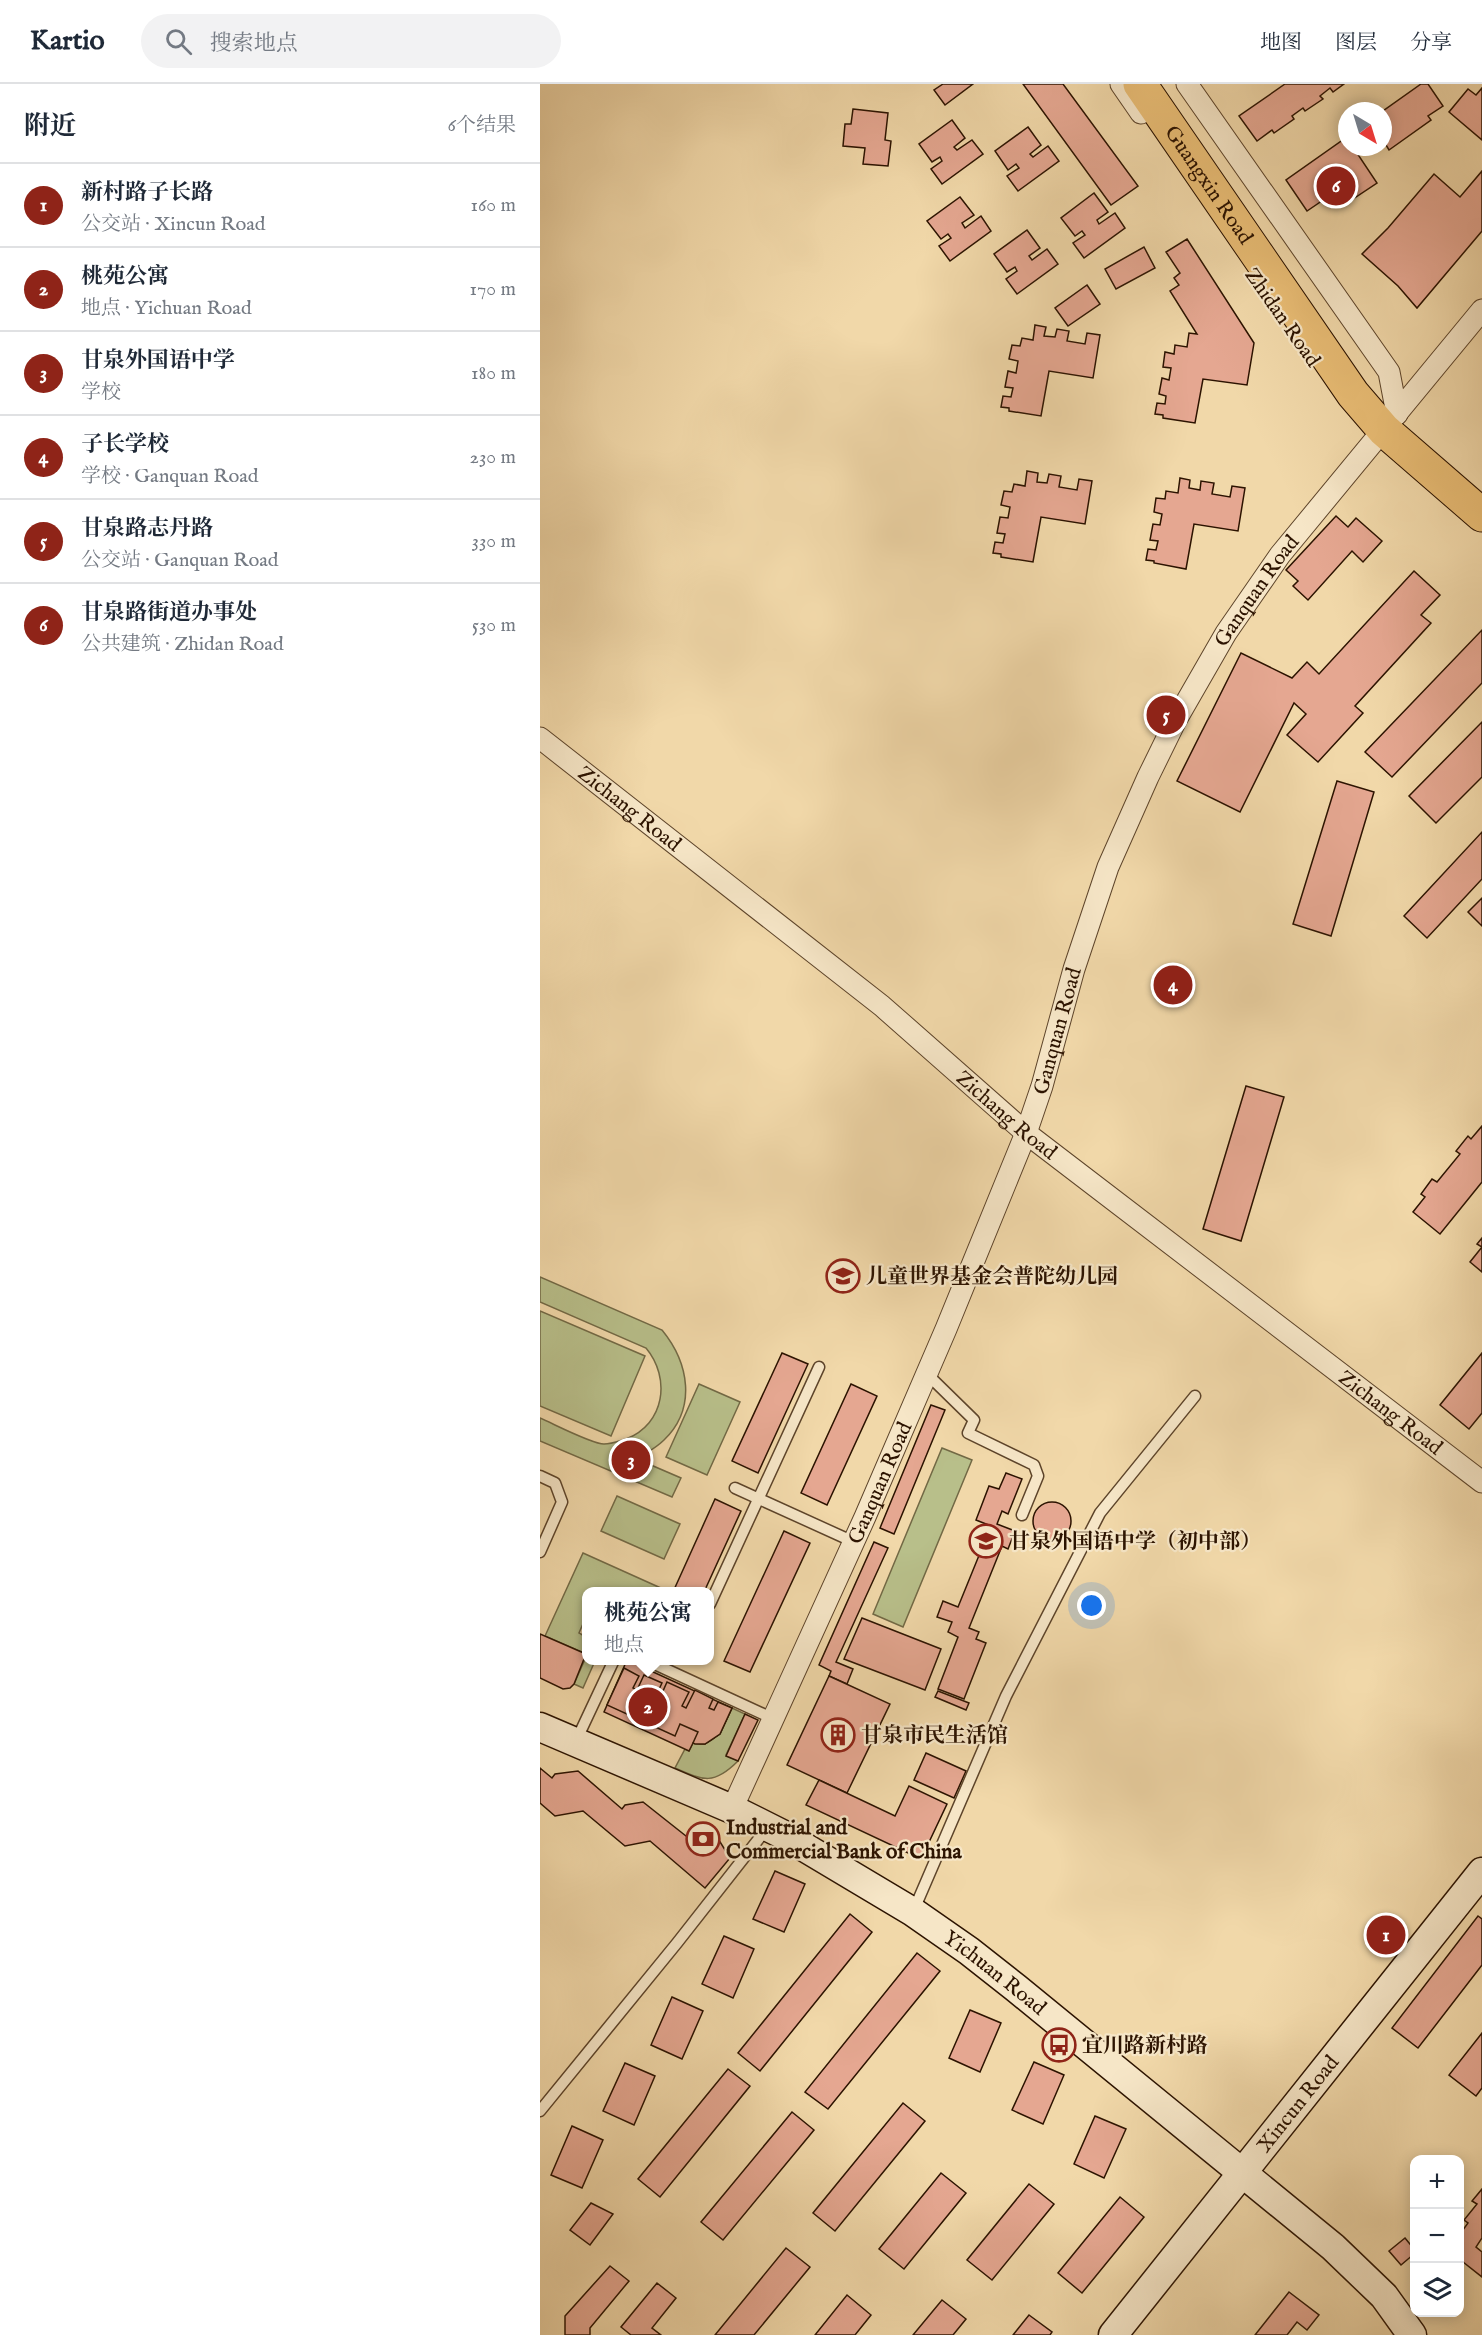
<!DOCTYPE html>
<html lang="zh">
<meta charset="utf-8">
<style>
body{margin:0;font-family:"IM FELL English","Noto Serif SC",serif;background:#f2f2f3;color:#1f2937}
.controls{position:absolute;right:18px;bottom:18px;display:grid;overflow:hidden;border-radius:12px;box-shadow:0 3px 15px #0003}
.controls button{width:54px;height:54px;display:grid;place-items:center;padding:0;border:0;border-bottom:2px solid #e0e1e3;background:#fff;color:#1f2937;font:30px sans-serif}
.compass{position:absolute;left:798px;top:18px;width:54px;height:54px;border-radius:50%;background:#fff;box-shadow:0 3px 15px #0003;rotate:142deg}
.you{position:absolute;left:552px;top:1522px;width:21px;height:21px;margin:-15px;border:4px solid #fff;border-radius:50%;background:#1a73e8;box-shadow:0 0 0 9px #1a73e833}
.badge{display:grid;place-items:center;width:39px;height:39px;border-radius:50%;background:#8f2418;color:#fff;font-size:20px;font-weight:700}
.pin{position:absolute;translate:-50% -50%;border:3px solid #fff;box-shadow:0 2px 6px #0006}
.popup{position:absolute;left:42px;top:1503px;width:132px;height:78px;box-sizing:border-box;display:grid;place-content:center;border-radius:12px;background:#fff;filter:drop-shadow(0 2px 4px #0005);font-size:20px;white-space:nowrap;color:#747a83}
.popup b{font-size:22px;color:#1f2937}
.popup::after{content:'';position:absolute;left:50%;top:100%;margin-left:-12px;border:12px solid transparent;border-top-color:#fff}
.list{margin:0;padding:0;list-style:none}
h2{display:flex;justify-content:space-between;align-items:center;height:78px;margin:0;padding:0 24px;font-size:26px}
h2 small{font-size:20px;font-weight:400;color:#747a83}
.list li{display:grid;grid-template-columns:39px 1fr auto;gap:18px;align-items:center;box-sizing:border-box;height:84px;padding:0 24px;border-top:2px solid #e0e1e3}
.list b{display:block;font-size:22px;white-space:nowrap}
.list p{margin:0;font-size:20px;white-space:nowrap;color:#747a83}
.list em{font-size:20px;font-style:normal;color:#747a83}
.icon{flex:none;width:33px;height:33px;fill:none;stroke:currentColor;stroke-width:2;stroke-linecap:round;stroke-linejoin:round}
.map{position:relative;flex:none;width:942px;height:2251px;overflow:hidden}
header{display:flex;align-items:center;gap:36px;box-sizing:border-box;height:84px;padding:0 30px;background:#fff;border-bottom:2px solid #e0e1e3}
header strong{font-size:28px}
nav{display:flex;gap:33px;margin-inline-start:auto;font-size:21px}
.search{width:420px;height:54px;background:#f2f2f3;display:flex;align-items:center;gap:15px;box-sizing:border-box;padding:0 21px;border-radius:33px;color:#747a83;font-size:22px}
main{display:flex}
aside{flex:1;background:#fff}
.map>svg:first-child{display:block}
.green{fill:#b8bf8a;stroke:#726945;stroke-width:1.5}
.building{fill:#e5a791;stroke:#2c1300;stroke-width:1.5}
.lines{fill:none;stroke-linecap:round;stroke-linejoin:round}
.lane-casing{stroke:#5d442a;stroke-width:13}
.street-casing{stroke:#5d442a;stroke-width:23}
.secondary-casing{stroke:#2c1300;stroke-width:31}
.primary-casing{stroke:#2c1300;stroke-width:35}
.lane{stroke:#f6e6c7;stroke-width:10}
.street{stroke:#f6e6c7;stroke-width:21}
.secondary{stroke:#f6e6c7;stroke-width:28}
.primary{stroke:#e8bc74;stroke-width:33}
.labels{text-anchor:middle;stroke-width:4.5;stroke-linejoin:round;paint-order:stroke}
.street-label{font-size:21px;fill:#2c1300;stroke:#f6e6c7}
.poi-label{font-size:21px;font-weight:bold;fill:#2c1300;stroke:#f6e6c7;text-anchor:start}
</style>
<header>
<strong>Kartio</strong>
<div class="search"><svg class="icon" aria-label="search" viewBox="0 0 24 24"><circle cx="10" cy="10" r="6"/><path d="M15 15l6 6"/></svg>搜索地点</div>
<nav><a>地图</a><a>图层</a><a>分享</a></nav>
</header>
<main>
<aside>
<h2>附近<small>6个结果</small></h2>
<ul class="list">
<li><span class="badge">1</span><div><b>新村路子长路</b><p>公交站 · Xincun Road</p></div><em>160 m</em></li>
<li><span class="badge">2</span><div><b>桃苑公寓</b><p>地点 · Yichuan Road</p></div><em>170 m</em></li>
<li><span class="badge">3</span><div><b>甘泉外国语中学</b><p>学校</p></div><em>180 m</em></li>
<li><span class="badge">4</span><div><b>子长学校</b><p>学校 · Ganquan Road</p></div><em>230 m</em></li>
<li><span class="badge">5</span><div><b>甘泉路志丹路</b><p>公交站 · Ganquan Road</p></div><em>330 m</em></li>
<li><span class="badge">6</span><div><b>甘泉路街道办事处</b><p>公共建筑 · Zhidan Road</p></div><em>530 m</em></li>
</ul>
</aside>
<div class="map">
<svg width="942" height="2251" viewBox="0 0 942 2251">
<rect width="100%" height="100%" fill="#f1d8a9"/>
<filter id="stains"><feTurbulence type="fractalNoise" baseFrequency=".00333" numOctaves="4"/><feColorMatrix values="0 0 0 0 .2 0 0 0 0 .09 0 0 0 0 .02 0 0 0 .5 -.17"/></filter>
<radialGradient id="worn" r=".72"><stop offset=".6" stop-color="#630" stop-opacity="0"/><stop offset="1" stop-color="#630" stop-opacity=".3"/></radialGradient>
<!-- green -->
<g class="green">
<path d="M0,1193L122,1246C149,1279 157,1324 124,1356C116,1364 106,1369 97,1375L141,1394L132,1413L0,1357V1334C14,1340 52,1360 64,1360C72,1360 79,1357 86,1355C125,1340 131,1294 106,1264L0,1218Z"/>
<path d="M0,1227L105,1272L71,1352L0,1322Z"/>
<path d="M159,1300L200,1318L167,1391L126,1373Z"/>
<path d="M402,1364L432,1376L363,1543L333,1530Z"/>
<path d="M77,1412L140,1440L124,1475L61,1447Z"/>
<path d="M43,1469L123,1505L122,1508H46V1533L39,1549L46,1553V1570L5,1552Z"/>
<path d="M46,1573V1576L55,1577L43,1604L34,1600Z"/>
<path d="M192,1624L205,1630L186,1671L198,1677C174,1701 164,1697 135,1684L145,1665L149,1667L153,1659C176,1665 184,1640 192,1624Z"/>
</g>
<!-- building -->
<g class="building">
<path d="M403,0H433L405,21L394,6Z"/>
<path d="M483,0H523L598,102L571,121Z"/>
<path d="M745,0H804L793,8L790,4L780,12L783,15L765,27L763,24L752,32L754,35L734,49L732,46L717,57L699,32Z"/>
<path d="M881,0H888L903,22L888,32L891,36L849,66L843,56V27Z"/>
<path d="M942,4V56L909,28L928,5L936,11Z"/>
<path d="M313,25L348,29L345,56L351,57L348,82L323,80L325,64L303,62L305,40H311Z"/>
<path d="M412,36L425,54L414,63L417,66L432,56L443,70L402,100L391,85L402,77L400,73L392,78L379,60Z"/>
<path d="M488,43L501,61L490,70L493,73L508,62L519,77L478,107L467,92L479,84L476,80L468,86L455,67Z"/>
<path d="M807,53V63H813L837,99L804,121L795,108L767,127L746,96Z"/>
<path d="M942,87V147L877,224L858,202L822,170L848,144L894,90L920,113Z"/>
<path d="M554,109L568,128L557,136L559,140L575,129L585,144L544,174L533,159L545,151L542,147L535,152L521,134Z"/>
<path d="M420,113L434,131L422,139L425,144L441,132L451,147L410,177L399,162L411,154L408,150L401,155L387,137Z"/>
<path d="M487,146L500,164L489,172L492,176L507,165L518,180L477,210L466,195L477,187L475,183L467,188L454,170Z"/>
<path d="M647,155L714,259L707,301L663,295L655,339L623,334V331L615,330L617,319L625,320L626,312L619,310L622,294L629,296L631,284L623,283L625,268L634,270L635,261L647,263L649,249L657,250L630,207L639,201L634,194L640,189L626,168Z"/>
<path d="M604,163L615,184L576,205L565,185Z"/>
<path d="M547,201L560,220L528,242L515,224Z"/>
<path d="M495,241L506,243L504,252L515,253L517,245L529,247L527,257L545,260L547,249L560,251L553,294L509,287L501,332L469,327V324L461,323L463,312L471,313L473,304L465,303L468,287L476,289L478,277L469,275L472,261L480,262L482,254L493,256Z"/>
<path d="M487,387L498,389L497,398L507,399L509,390L521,392L519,403L537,406L539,395L552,397L545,440L501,433L493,478L461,473V470L453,469L455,458L463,459L465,450L457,449L460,433L468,434L470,423L461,421L464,407L472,408L474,400L485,402Z"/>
<path d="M640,394L650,396L649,404L660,406L661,397L674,399L672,410L690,413L692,402L705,404L698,447L654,440L646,485L614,479V477L606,476L608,465L616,466L618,457L610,456L613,440L620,441L622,430L614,428L616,414L625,415L626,407L638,409Z"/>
<path d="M796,432L808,443L816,434L842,457L823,478L812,467L768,516L753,502L758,497L746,486Z"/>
<path d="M874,487L900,511L881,531L891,539L815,622L823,629L778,678L747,651L766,630L754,619L700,728L637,697L701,569L752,594L767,578L779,590Z"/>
<path d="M942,546V599L852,693L825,668Z"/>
<path d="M942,638V693L896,739L869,712Z"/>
<path d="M797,697L834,708L791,852L753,840Z"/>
<path d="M942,748V795L887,854L864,832Z"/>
<path d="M942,814V842L928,828Z"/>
<path d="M706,1002L744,1013L701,1157L663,1145Z"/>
<path d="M942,1042V1098L900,1150L873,1128L885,1113L881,1110L892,1095L897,1098L920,1070L916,1067L928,1052L931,1055Z"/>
<path d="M942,1154V1188L930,1178L942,1163L937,1160Z"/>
<path d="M242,1269L268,1280L218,1389L192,1377Z"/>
<path d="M942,1269V1329L929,1345L900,1321Z"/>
<path d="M311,1300L337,1312L287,1421L261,1409Z"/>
<path d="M391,1321L405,1326L354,1450L340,1444Z"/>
<path d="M466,1389L482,1395L468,1430L462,1427L457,1440L475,1447L468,1465L462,1462L429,1544L439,1548L436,1555L446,1559L424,1615L398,1605L418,1553L408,1548L412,1538L397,1533L403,1517L418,1523L451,1442L436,1436L449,1402L459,1405Z"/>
<path d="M175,1415L201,1427L164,1508H133Z"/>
<circle cx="512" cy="1437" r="19"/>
<path d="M244,1447L270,1459L210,1588L184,1577Z"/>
<path d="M334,1458L348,1464L296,1578L313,1585L307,1600L289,1592L291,1587L279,1581Z"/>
<path d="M322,1534L401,1565L385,1606L304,1575Z"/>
<path d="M0,1550L46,1570L34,1600L30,1604L23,1605L0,1594Z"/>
<path d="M87,1576L192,1624L180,1650L165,1660L153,1659L149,1667L64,1628Z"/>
<path d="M84,1584L99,1592L93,1604L97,1606L104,1591L122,1599L115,1614L119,1616L127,1598L149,1608L142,1622L146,1624L155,1606L173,1615L169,1624L174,1626L178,1618L192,1624L180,1650L165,1660H155L153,1659L158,1648L140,1640L135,1652L67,1621Z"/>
<path d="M289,1592L350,1620L307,1709L247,1681Z"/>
<path d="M398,1607L429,1619L426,1626L395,1613Z"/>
<path d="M205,1630L218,1636L198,1677L186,1672Z"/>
<path d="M386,1669L426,1687L414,1714L374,1696Z"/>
<path d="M0,1684L12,1694L15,1690L38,1687L82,1725L85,1721L103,1718L146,1752L174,1748L190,1774L165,1804L110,1757L85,1762L43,1727L15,1732L0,1719Z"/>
<path d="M279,1696L355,1732L369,1702L407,1720L381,1775L266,1721Z"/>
<path d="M235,1787L265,1800L244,1848L213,1835Z"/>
<path d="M310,1830L332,1848L220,1987L198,1969Z"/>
<path d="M938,1832L942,1835V1881L878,1964L852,1944Z"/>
<path d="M184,1852L214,1865L193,1914L162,1900Z"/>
<path d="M377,1869L400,1887L288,2025L265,2008Z"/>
<path d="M132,1913L163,1927L142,1975L111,1961Z"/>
<path d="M430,1926L461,1939L440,1988L409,1974Z"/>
<path d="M942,1949V2004L936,2012L909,1991Z"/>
<path d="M494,1978L524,1991L503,2040L472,2026Z"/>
<path d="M85,1979L115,1992L94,2041L63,2027Z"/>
<path d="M188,1985L210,2002L120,2113L98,2095Z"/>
<path d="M363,2019L385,2037L295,2147L273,2129Z"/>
<path d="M252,2028L274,2046L183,2156L161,2138Z"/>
<path d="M555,2032L586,2045L564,2094L534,2080Z"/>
<path d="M32,2042L63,2056L42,2104L11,2091Z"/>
<path d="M401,2089L426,2109L364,2185L339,2165Z"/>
<path d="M489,2100L514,2120L452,2196L427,2176Z"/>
<path d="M942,2105V2154L936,2163L942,2168V2193L923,2178L920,2182V2150L928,2139L924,2136L937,2120L932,2117Z"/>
<path d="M580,2113L604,2133L542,2209L518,2189Z"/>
<path d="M51,2119L73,2130L50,2161L30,2146Z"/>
<path d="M865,2154L874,2165V2170L861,2181L849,2167Z"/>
<path d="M246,2164L270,2183L214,2251H175Z"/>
<path d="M70,2182L89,2197L50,2244V2251H25V2232Z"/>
<path d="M117,2199L136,2214L112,2244L121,2251H91L81,2243Z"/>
<path d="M749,2208L779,2231L767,2246L757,2238L747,2251H715Z"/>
<path d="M307,2211L331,2231L315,2251H275Z"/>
<path d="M402,2216L426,2235L413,2251H373Z"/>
<path d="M489,2231L512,2248L510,2251H473Z"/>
</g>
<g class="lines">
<!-- lane casing -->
<g class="lane-casing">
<g id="lane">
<path d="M387,1290L434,1336L428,1349L494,1381L498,1392L482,1431"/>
<path d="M0,1392L15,1399L22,1418L0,1468"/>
<path d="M195,1404L314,1458"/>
<path d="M170,1520L279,1283"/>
<path d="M106,1576L234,1635"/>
<path d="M36,1657L74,1576"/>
<path d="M373,1828L466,1612L560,1429L655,1312"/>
<path d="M0,2027L137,1859L228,1743"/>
</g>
</g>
<!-- street casing -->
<g class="street-casing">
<g id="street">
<path d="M581,0L601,29"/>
<path d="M647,0L849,288L857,330"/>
<path id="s1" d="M0,654L342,922L486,1049L942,1398"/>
<path id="s2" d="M192,1725L325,1433L406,1245L486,1049L502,1002L534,885L568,783L608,693L636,636L686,549L740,471L942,226"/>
</g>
</g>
<!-- secondary casing -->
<g class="secondary-casing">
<g id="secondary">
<path id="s3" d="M0,1643L192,1725L244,1751L373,1828L429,1867L476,1904L793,2163L844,2212L872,2251"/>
<path id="s4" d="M573,2251L942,1788"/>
</g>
</g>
<!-- primary casing -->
<g class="primary-casing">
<g id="primary">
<path id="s5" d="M600,0L813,310L844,346L942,431"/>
</g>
</g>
<!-- lane -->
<use href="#lane" class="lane"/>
<!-- street -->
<use href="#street" class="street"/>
<!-- secondary -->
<use href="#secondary" class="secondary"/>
<!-- primary -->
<use href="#primary" class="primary"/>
</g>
<!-- icons -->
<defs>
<g id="school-ring" transform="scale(1.725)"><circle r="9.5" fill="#f6e6c7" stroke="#8f2418" stroke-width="1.5"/><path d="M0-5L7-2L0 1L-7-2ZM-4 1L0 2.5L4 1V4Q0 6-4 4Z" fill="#8f2418"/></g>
<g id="building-ring" transform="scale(1.725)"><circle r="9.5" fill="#f6e6c7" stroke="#8f2418" stroke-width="1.5"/><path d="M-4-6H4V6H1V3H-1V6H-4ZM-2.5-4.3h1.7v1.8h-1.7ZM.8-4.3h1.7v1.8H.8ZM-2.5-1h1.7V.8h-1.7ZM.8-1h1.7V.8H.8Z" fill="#8f2418"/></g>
<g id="bank-ring" transform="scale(1.725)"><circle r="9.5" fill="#f6e6c7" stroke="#8f2418" stroke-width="1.5"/><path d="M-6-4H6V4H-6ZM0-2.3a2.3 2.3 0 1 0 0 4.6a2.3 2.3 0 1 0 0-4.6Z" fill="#8f2418"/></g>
<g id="bus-ring" transform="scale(1.725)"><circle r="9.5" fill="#f6e6c7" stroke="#8f2418" stroke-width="1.5"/><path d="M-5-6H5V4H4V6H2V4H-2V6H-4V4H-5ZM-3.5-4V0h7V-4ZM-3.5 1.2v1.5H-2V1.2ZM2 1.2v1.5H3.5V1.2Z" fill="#8f2418"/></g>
</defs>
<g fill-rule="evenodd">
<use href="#school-ring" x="303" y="1192"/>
<use href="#school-ring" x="446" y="1457"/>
<use href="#building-ring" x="298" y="1651"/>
<use href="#bank-ring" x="163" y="1755"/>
<use href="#bus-ring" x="519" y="1961"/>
</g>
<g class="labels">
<!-- street labels -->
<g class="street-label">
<text dy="7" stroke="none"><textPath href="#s5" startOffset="122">Guangxin Road</textPath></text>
<text transform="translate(743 233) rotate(55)" y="7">Zhidan Road</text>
<text dy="7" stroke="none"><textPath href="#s2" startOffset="1330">Ganquan Road</textPath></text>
<text dy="7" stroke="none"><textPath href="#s1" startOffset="114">Zichang Road</textPath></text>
<text dy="7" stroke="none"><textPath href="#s2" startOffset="844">Ganquan Road</textPath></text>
<text dy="7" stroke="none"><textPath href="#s1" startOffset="600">Zichang Road</textPath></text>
<text dy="7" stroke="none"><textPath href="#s1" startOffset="1086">Zichang Road</textPath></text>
<text dy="7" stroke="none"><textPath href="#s2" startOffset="358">Ganquan Road</textPath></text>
<text dy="7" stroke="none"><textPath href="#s3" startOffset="519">Yichuan Road</textPath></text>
<text dy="7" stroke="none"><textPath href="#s4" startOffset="296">Xincun Road</textPath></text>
</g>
<!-- poi labels -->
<g class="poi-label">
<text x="326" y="1199">儿童世界基金会普陀幼儿园</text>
<text x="469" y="1464">甘泉外国语中学（初中部）</text>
<text x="321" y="1658">甘泉市民生活馆</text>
<text x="186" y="1750">Industrial and<tspan x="186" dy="24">Commercial Bank of China</tspan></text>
<text x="542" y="1968">宜川路新村路</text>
</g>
</g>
<rect width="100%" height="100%" filter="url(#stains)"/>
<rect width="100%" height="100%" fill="url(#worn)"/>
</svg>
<div class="controls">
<button>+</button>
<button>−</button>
<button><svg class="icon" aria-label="layers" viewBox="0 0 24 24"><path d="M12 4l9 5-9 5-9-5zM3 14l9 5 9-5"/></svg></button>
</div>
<svg class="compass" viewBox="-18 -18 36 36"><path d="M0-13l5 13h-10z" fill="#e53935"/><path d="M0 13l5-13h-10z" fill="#747a83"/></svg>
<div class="you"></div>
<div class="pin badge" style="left:846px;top:1851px">1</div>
<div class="pin badge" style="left:108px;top:1623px">2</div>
<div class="popup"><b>桃苑公寓</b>地点</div>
<div class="pin badge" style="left:91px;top:1376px">3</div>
<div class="pin badge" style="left:633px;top:901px">4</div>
<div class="pin badge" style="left:626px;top:631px">5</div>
<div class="pin badge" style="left:796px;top:102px">6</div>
</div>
</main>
